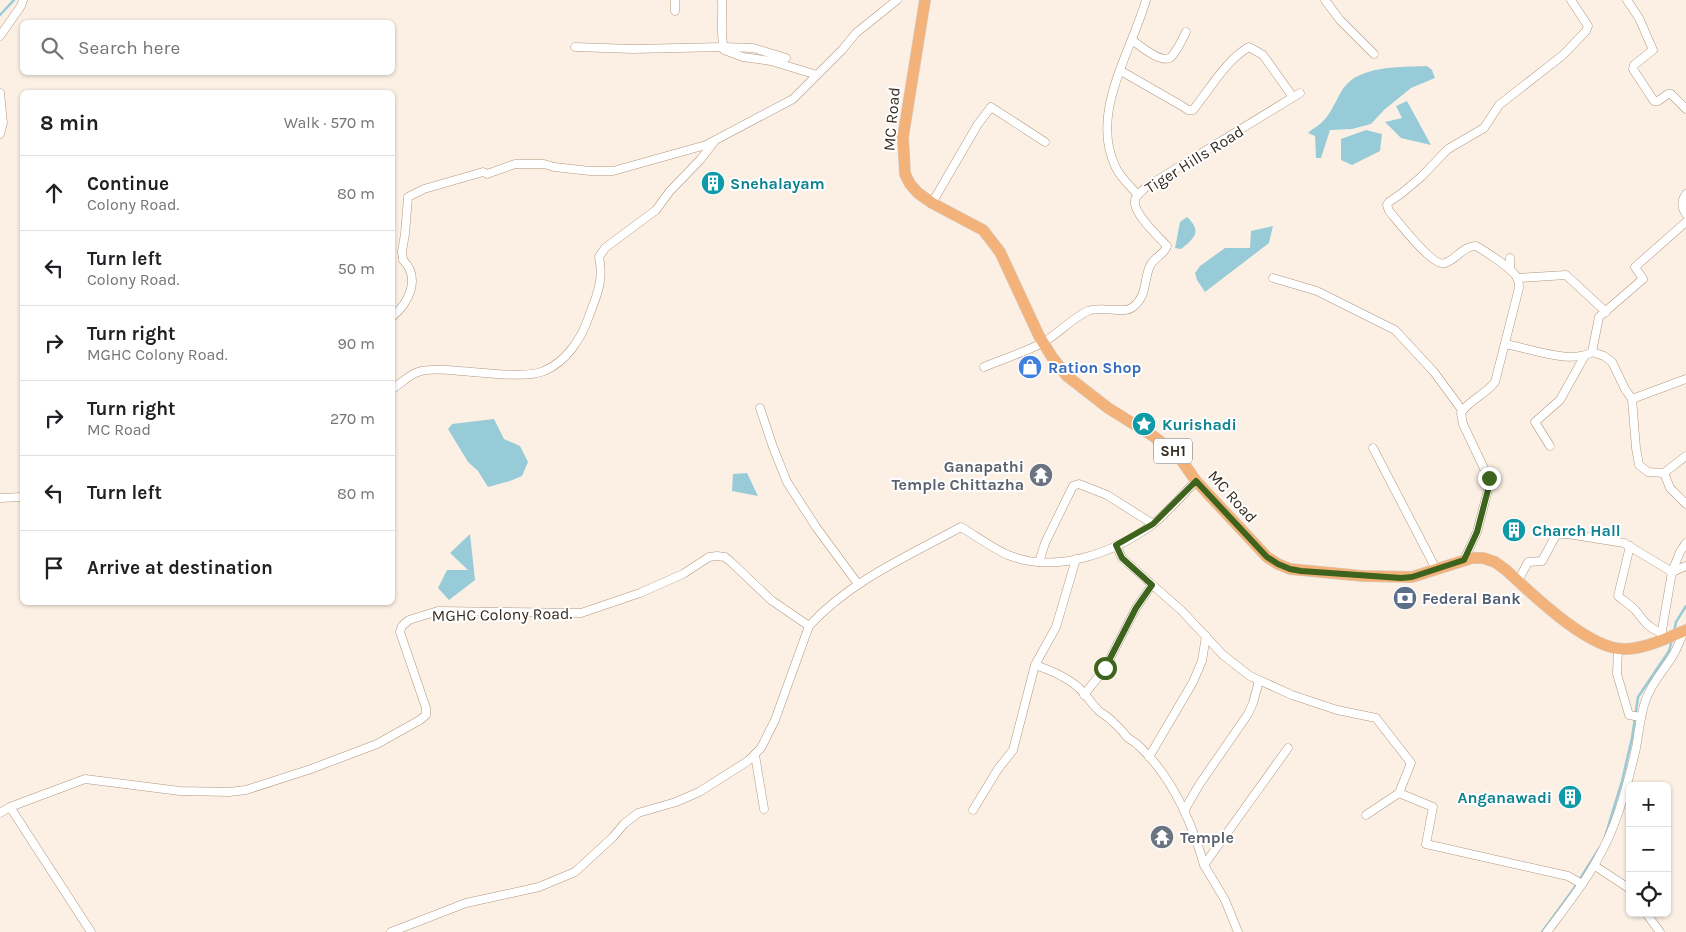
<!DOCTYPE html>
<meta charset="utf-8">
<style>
body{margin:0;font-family:Karla,sans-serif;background:#f6f6f6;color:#202124}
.controls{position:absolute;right:15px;bottom:15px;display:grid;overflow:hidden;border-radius:8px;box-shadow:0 1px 4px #0004}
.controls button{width:45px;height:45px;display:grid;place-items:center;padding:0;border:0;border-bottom:1px solid #e0e0e0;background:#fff;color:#202124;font:25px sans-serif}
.stop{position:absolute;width:15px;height:15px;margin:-11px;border:4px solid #3d631c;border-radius:50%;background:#fff}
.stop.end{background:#3d631c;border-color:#fff;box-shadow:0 1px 5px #0008}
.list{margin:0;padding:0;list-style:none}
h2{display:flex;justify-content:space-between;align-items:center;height:65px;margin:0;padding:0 20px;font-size:21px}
h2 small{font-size:16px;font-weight:400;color:#757577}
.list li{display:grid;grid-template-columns:32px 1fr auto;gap:15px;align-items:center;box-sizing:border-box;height:75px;padding:0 20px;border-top:1px solid #e0e0e0}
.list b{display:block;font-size:19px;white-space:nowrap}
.list p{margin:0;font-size:16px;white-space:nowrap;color:#757577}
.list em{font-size:16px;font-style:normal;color:#757577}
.icon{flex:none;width:28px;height:28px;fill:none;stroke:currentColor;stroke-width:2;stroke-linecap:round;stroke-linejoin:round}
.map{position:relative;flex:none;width:1686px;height:932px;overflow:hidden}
.search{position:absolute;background:#fff;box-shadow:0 1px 4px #0004;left:20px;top:20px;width:375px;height:55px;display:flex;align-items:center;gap:12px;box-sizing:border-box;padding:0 18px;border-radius:8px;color:#757577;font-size:19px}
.panel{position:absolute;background:#fff;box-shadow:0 1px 4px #0004;left:20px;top:90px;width:375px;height:515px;border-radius:8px}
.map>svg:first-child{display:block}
.water{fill:#98cbd8}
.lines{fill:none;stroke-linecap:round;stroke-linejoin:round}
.stream{stroke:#98cbd8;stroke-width:2.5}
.street-casing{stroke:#b2977d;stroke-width:9}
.primary-casing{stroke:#d3d1ce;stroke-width:12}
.street{stroke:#fff;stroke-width:8}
.primary{stroke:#f4b27b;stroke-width:11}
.route{stroke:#3d631c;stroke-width:6}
.labels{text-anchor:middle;stroke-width:4;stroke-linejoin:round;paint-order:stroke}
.shield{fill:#fff;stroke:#736b64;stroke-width:1}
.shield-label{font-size:15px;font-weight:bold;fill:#372c21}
.street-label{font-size:16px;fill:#372c21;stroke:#fff}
.culture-label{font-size:16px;font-weight:bold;fill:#0d838f;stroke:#fff;text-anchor:start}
.shop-label{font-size:16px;font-weight:bold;fill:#366cbe;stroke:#fff;text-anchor:start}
.worship-label{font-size:16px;font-weight:bold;fill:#5b616d;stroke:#fff;text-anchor:end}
.service-label{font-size:16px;font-weight:bold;fill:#4e5e75;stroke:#fff;text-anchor:start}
</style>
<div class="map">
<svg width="1686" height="932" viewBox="0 0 1686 932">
<rect width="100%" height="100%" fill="#fcf0e5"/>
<!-- water -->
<g class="water">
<path d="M1427,66L1432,70L1435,78L1411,88L1384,110L1371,124L1352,129L1330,130L1321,158H1316L1315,136L1308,133C1313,128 1319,126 1323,121C1337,108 1338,85 1358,76C1378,66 1405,67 1427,66Z"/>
<path d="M1407,101L1431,145L1401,138L1385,122L1402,118L1396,106Z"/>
<path d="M1366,130L1382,134L1380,151L1352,165L1341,160V139Z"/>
<path d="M1187,217C1202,231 1195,238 1181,249L1175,248L1180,222Z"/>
<path d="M1273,226L1269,243L1205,292L1197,280L1195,273L1200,266L1225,248H1250L1251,231Z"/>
<path d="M494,419L504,439L520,446L528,462L522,476L510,481L488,487L478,471L468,462L448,429L452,424Z"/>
<path d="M747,473L758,496L732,491L733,474Z"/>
<path d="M470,534L475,580L449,600L438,588L447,570H468L450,553Z"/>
</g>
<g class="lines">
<!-- stream -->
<g class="stream">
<path d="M0,15L14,0"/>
<path d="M1674,632L1676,622L1686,606"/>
<path d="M1604,840L1622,781L1632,738L1638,697L1669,651L1672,640"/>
<path d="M1542,932L1575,887L1600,847"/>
</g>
<!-- street casing -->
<g class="street-casing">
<g id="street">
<path d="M675,0V11"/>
<path d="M722,0C723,16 720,34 724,50L743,57L771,61L817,75"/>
<path d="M1325,0L1340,20L1374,54"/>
<path d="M1627,0L1639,18L1653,50L1634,65L1633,69L1654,101H1658L1668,94H1671L1686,109"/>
<path d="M0,36L21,6L23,0"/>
<path d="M1132,40C1140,46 1164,66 1172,56C1178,49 1182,40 1186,32"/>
<path d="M575,47L633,49L723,47L753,48L786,58"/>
<path d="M1121,71L1182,106L1188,110H1193C1210,89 1226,60 1249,47L1263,55L1293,97"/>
<path d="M0,93L3,123L0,134"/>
<path d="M1686,194C1681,201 1681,207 1686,214"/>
<path d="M1138,195C1131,187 1121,178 1116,168C1089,113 1131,53 1146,0"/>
<path d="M932,203L978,124L991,107L1045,142"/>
<path d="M1510,258V269"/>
<path d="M1273,278L1317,291L1395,330L1434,372L1462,410"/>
<path d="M1518,278L1566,275L1606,312"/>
<path d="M392,317C409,303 421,278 403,260L402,251L405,234L408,197L424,189L483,172L487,174L515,164H544L554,167L590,171H613L706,145L793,99L842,50L856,33L897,0"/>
<path d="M1505,344C1529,348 1571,365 1592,352L1604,356L1612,362L1625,389L1632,399L1636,448L1639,465L1648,472L1664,473L1670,488L1686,504"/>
<path d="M1592,352L1599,317L1643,279L1635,267L1686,222"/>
<path d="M984,367C1003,359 1026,352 1044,342C1059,333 1072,318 1088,311C1102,305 1123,315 1133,307C1148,295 1143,281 1150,266C1154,257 1164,255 1167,246C1159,237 1132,213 1135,200C1136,195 1142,191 1146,187L1300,93"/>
<path d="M392,389C400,384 409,375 418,372C428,368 450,370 460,371C481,372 526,379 544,371C566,362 582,338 589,316C597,295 604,280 599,257L605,248L656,210L670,191L700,160L714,142"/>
<path d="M1632,399L1686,379"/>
<path d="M760,408L773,447L787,482L816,527L858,584"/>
<path d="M1550,446L1535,422L1560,400L1584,357"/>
<path d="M1373,448L1436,569"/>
<path d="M1664,473L1686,456"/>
<path d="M0,498L22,497"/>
<path d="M1116,545L1122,558L1182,611L1223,655L1250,676L1292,695L1337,710L1376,718L1411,763L1399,793"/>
<path d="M1630,546L1618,596C1624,601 1632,606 1637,612C1644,622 1650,629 1662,633"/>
<path d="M1464,560L1477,532L1489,486V479L1463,424L1461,413C1469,400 1485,395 1495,382L1519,288C1519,284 1519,280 1516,276C1511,268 1485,251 1476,246C1463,246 1457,259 1445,263C1433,268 1397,220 1389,211L1387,205L1389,202L1402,193L1421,177L1448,149L1484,128L1499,105L1563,55L1586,31L1588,26L1571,0"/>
<path d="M1039,562L1045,543L1073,486L1079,484L1107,495L1153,524"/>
<path d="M1672,572L1686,566"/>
<path d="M1518,581L1528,562L1542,561L1556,535L1568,534L1624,543L1672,572"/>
<path d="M1661,636L1672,572L1680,552L1686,543"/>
<path d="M1618,648L1617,674L1629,715L1641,717"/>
<path d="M1035,665C1050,670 1067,677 1079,688C1086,695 1092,704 1099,711C1104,715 1110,718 1114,723C1119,727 1123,732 1127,737C1132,741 1138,744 1142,749C1174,780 1192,823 1204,865L1288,748"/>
<path d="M1084,695L1105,668L1136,608L1152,585"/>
<path d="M755,755L764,809"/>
<path d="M1149,757L1193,682L1202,661L1206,636"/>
<path d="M10,807L91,932"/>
<path d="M973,810L998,769L1013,750L1035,665L1056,627L1076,559"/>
<path d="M1184,811L1199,785L1248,714L1253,703L1259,681"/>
<path d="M0,813L10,807L85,779L180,791L229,792L246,790L311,769L377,744L420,720L426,715V708L400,632L402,626L409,620L438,611L581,613L640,593L683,574L709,557L717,556L725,557L731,562L771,600L809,626"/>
<path d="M1366,815L1399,793L1433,807L1426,844L1568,876L1582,884"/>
<path d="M1204,865L1225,900L1238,932"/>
<path d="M1595,866L1630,889"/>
<path d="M1646,913L1660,932"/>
<path d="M391,932L466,903L539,887L575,872L613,837L624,824L638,813L676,802L699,792L748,761L761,748L775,720L809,626C850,581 908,556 961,527C976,536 992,548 1008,555C1055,574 1113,554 1153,524C1168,512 1182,495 1196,481"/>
<path d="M1547,932C1574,896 1599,865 1615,822C1623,801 1631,770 1636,748C1639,732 1640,715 1646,699C1652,683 1663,671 1672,657C1676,651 1679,643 1682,636"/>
</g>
</g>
<!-- primary casing -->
<g class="primary-casing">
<path id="primary" d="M925,0L903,137L905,174L910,184L918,193L932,203L983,230L1000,252L1039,336L1052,357L1067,376L1108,408L1153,436L1177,454L1196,481L1267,557L1278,564L1290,569L1363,576L1412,577L1472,558H1483L1495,562L1506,570C1532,594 1588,649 1624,649C1645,649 1667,638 1686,630"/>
</g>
<!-- street -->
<use href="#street" class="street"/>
<!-- primary -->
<use href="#primary" class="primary"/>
</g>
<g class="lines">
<!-- route -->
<path class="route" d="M1105,668L1136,608L1152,585L1122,558L1116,545L1153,524L1196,481L1267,557L1278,564L1290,569L1301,571L1401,578L1412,577L1464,560L1477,532L1489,486V478"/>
</g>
<!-- icons -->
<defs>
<g id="building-disc" transform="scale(1.25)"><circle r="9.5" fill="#0f9aa8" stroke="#fff"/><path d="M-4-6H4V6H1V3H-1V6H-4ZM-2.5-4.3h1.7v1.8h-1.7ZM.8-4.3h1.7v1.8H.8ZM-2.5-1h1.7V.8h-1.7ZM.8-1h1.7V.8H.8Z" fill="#fff"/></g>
<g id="shop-disc" transform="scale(1.25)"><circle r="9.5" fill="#3f7fe0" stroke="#fff"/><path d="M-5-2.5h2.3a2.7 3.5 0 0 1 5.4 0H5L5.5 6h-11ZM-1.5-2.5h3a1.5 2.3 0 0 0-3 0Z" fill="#fff"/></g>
<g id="sight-disc" transform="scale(1.25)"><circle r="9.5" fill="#0f9aa8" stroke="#fff"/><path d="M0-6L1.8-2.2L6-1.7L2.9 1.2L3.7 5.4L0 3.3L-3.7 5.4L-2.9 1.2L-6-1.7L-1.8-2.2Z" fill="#fff"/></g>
<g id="temple-disc" transform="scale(1.25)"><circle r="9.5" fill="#6b7280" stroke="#fff"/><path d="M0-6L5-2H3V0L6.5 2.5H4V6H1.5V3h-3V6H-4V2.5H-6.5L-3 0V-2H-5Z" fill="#fff"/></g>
<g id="bank-disc" transform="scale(1.25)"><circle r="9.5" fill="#5c6f8a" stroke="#fff"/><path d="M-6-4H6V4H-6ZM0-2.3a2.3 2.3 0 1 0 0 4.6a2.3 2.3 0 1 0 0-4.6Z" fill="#fff"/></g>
</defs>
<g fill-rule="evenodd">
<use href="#building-disc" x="713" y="183"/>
<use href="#shop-disc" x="1030" y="367"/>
<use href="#sight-disc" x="1144" y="424"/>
<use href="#temple-disc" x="1041" y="475"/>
<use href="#building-disc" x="1514" y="530"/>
<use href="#bank-disc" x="1405" y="598"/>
<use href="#building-disc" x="1570" y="797"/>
<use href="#temple-disc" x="1162" y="837"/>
</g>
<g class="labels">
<!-- shield labels -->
<rect class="shield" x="1154" y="438.5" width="38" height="25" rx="4"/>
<g class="shield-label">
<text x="1173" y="456">SH1</text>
</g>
<!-- street labels -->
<g class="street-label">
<text transform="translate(891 119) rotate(-85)" y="6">MC Road</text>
<text transform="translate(1194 159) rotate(-32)" y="6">Tiger Hills Road</text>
<text transform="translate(1233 496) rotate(48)" y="6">MC Road</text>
<text transform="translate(502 614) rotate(-1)" y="6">MGHC Colony Road.</text>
</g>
<!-- culture labels -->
<g class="culture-label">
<text x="730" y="189">Snehalayam</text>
<text x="1162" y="430">Kurishadi</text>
<text x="1532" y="536">Charch Hall</text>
<text x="1552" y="803" text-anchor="end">Anganawadi</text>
</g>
<!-- shop labels -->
<g class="shop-label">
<text x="1048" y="373">Ration Shop</text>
</g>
<!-- worship labels -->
<g class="worship-label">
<text x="1024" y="472">Ganapathi<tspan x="1024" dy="18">Temple Chittazha</tspan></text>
<text x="1180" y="843" text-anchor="start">Temple</text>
</g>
<!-- service labels -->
<g class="service-label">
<text x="1422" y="604">Federal Bank</text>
</g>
</g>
</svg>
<div class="controls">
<button>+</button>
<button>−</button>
<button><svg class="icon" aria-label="locate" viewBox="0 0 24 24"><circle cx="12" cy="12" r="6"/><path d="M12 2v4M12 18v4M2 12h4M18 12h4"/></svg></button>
</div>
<div class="stop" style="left:1105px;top:668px"></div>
<div class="stop end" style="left:1489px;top:478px"></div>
<div class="search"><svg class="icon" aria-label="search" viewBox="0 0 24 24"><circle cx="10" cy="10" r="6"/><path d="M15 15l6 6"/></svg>Search here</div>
<section class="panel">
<h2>8 min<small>Walk · 570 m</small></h2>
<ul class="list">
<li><svg class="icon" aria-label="ahead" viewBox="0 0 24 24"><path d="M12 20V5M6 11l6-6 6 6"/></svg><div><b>Continue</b><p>Colony Road.</p></div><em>80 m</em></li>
<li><svg class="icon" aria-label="left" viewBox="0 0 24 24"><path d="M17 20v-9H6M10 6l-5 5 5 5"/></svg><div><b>Turn left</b><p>Colony Road.</p></div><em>50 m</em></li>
<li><svg class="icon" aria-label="right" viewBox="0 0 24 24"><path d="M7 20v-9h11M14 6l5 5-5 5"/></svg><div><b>Turn right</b><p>MGHC Colony Road.</p></div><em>90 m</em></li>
<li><svg class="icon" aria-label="right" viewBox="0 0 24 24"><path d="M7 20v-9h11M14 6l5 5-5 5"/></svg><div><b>Turn right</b><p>MC Road</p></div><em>270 m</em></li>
<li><svg class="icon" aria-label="left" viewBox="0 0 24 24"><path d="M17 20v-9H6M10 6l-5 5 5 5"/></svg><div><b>Turn left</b></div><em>80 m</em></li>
<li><svg class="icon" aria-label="arrive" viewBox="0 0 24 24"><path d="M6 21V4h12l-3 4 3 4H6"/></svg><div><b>Arrive at destination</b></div></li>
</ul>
</section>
</div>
